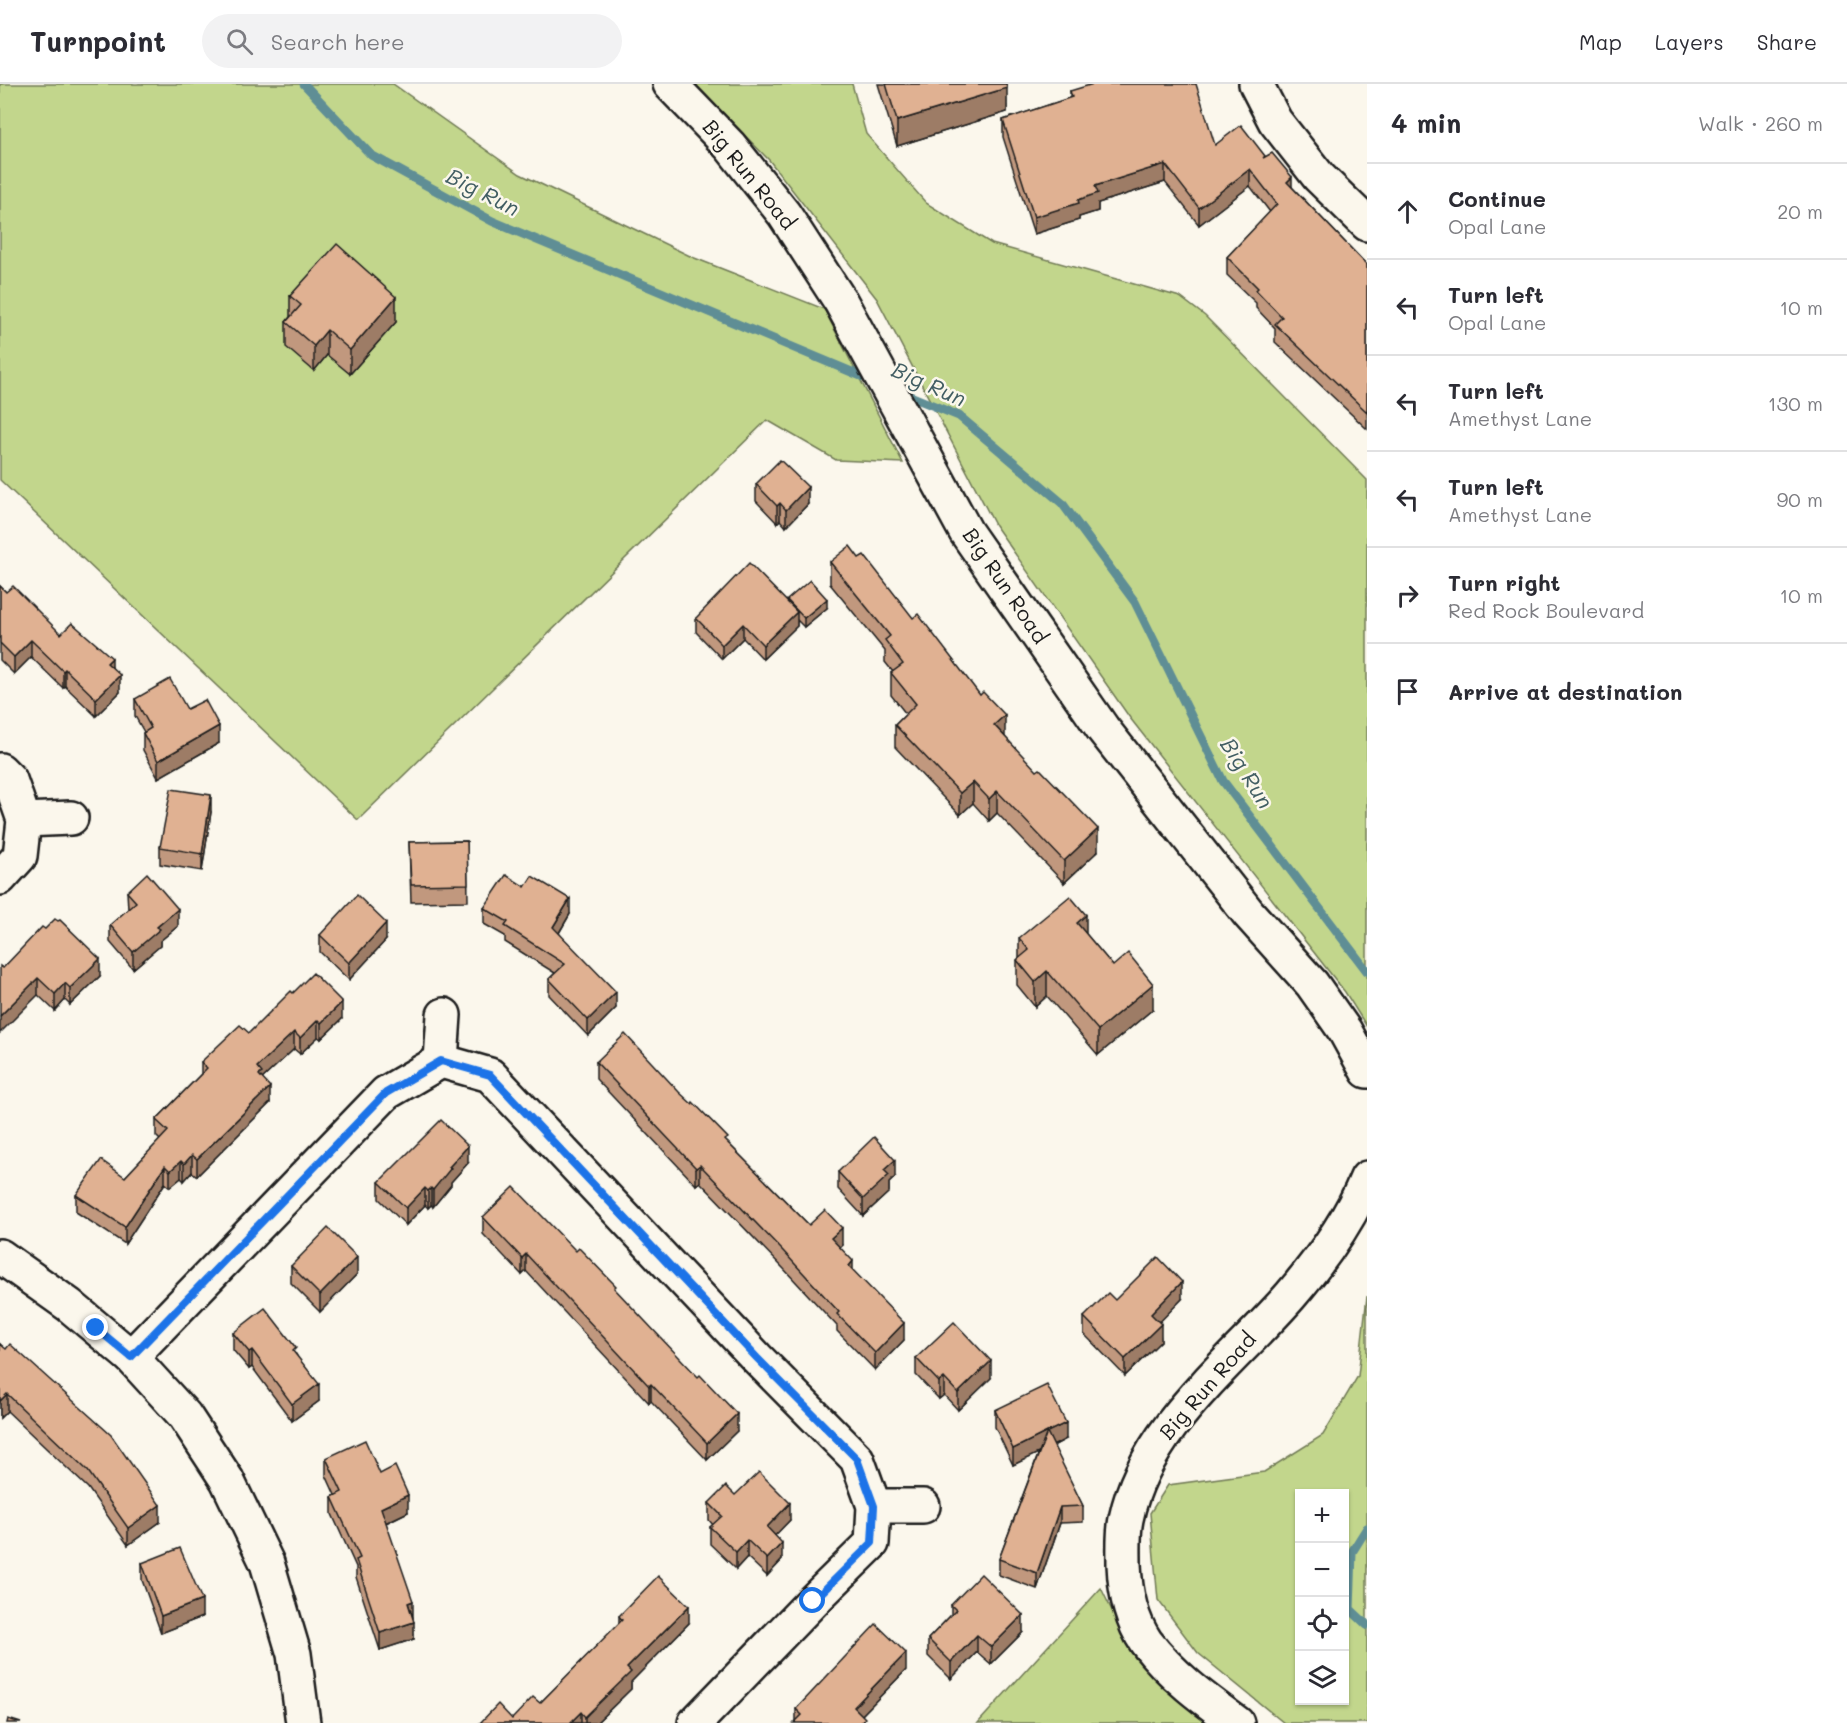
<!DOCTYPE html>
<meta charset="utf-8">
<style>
body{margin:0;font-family:Mali,sans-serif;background:#f2f2f3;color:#2b2b33}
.controls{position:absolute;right:18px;bottom:18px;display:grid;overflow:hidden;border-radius:0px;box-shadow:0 2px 4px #0004}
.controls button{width:54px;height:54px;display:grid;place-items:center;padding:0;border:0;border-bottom:2px solid #e1e1e2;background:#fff;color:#2b2b33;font:30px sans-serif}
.stop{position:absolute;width:18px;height:18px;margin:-14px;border:4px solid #1a73e8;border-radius:50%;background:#fff}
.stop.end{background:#1a73e8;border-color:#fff;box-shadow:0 2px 6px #0008}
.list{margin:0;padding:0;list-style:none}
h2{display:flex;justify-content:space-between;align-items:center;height:78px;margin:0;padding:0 24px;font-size:26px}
h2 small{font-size:20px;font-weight:400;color:#7c7c81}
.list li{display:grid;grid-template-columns:39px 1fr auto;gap:18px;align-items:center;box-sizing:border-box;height:96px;padding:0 24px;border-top:2px solid #e1e1e2}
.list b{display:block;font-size:22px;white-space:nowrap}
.list p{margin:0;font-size:20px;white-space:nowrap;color:#7c7c81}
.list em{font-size:20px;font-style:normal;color:#7c7c81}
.icon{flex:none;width:33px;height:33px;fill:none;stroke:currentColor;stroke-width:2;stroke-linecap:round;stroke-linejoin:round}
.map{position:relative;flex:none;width:1367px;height:1639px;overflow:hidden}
header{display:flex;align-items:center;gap:36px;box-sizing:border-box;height:84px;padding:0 30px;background:#fff;border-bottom:2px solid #e1e1e2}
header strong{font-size:28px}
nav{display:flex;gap:33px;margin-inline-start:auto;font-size:21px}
.search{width:420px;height:54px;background:#f2f2f3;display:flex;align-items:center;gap:15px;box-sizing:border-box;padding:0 21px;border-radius:33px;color:#7c7c81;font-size:22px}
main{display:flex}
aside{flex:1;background:#fff}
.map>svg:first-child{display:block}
.green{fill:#c2d68c;stroke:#6f7954;stroke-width:1.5;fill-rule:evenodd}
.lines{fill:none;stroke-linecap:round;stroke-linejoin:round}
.stream{stroke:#5e8e95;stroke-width:9}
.minor-casing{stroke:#1c1c1c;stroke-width:38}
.minor{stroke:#fbf7ec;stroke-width:33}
.wall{fill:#c1987e;stroke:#1c1c1c;stroke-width:1.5}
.shaded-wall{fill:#9d7c66;stroke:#1c1c1c;stroke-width:1.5}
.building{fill:#e0b192;stroke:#1c1c1c;stroke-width:1.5}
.route{stroke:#1a73e8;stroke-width:8}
.labels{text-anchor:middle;stroke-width:5;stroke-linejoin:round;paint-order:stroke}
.street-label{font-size:21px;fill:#1c1c1c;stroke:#fbf7ec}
.water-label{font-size:22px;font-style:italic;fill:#425e63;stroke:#fbf7ec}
</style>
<header>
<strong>Turnpoint</strong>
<div class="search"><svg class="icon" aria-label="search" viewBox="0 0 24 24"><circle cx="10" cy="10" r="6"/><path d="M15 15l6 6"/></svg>Search here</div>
<nav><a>Map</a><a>Layers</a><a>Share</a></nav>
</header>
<main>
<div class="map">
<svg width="1367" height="1639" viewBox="0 0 1367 1639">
<rect width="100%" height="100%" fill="#fbf7ec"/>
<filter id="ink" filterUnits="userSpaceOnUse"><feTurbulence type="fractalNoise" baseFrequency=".0167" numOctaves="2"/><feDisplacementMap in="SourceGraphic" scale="12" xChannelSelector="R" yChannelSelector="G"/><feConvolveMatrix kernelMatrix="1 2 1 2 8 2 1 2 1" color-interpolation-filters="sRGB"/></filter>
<g filter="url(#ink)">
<!-- green -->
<g class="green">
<path d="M0,0H393L520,90L692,173L824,225L903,379L836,376L767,336L358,736L0,396Z"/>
<path d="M694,0H852L866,50L926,119L992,160L1180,213L1205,232L1367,396V943L1345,908L1130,634L995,441L877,215L769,76Z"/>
<path d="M1367,1212V1639H1284L1198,1569L1158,1516L1150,1429L1168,1401L1264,1388L1323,1351L1358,1292ZM1300,1410H1344V1616H1300Z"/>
<path d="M1101,1504L1135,1574L1213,1639H978Z"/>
</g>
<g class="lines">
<!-- stream -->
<g class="stream">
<path d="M304,0L371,71L492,137L873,297"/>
<path d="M900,308L959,332L1062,419L1135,518L1223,697L1367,887"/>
<path d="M1367,1444L1352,1468L1350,1525L1367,1541"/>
</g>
<!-- minor casing -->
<g class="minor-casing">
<g id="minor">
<path d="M670,0L730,62L784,130L841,218L966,448L1103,645L1249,830L1312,900L1345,947L1367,987"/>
<path d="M1256,0L1275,37L1319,93L1367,140"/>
<path d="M0,686L10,696L24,736L20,772L0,794"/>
<path d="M24,736L71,734"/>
<path d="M441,977L444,931"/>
<path d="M0,1172L69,1221L131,1273L185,1332L227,1396L267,1479L294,1570L303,1639"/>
<path d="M131,1273L386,1009L441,977L490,991L757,1274L857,1375L874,1422L872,1459L813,1517L695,1639"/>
<path d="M874,1422H923"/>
<path d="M1237,1639C1204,1615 1171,1591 1146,1558C1131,1536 1125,1506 1124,1480C1124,1465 1123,1449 1126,1435C1145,1343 1233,1278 1291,1211C1321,1176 1350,1136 1367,1094"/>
</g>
</g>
<!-- minor -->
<use href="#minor" class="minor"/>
</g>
<!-- wall -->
<g class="wall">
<path d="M878,0H1006L1007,28L897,62Z"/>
<path d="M1070,7L1215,61L1265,73L1292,103L1367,181V345L1275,258V244L1256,224V219L1227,191V173L1270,128L1250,102L1199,141L1165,98L1098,119V127L1079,133V136L1034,150L1003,53V36L1070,14Z"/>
<path d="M290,212L396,238L350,290L327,271L314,287L286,263V238L290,233Z"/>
<path d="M756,400L808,420L786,443L780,436L777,439L756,417Z"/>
<path d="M830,478L1005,653L1098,767L1064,799L997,729L989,737L973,719L960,731L895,663V641L906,630L891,611V589L893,588L885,578V567L830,500Z"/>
<path d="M0,502L6,508L61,550L112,583L120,608L96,632L65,602L63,604L31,573L14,590L0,576Z"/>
<path d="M787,517L827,524L804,543L797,536V542L763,575L743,554L722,575L696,548V534Z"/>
<path d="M135,615L187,625L219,659L158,694L143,666V649L144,648L135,632Z"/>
<path d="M211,728L202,787L160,780V763Z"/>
<path d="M467,757L468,817L411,818L409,758Z"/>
<path d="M127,808L178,842L160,857V862L133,885L110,858V841L128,825Z"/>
<path d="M484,824L570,830L559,849L616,924L588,952L549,911V895L555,889L505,858V852L484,840Z"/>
<path d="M1086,850L1113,882L1153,925L1098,971L1047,912L1035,923L1017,901V876L1019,874V854Z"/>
<path d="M320,851L386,856L349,896L320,868Z"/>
<path d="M3,884L100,892L70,921L65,916L55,927L38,911Z"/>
<path d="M293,909L342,935L321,955L318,953L300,970L294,965L262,995L270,1019L197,1092L192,1088L184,1097L181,1094L170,1103L165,1099L125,1160L76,1128V1111L125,1093L160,1056L156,1052V1036L201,990V978L249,949Z"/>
<path d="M596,978L728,1059L809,1141L842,1161L840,1163L853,1187L904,1256L875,1286L837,1247V1242L783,1184L700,1098L696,1101L596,995Z"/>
<path d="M468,1079L451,1098V1101L433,1123L431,1121L428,1124L425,1121L406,1141L379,1115V1098Z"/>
<path d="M838,1088L895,1093L889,1099V1108L863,1132L838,1105Z"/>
<path d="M483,1133L576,1167L616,1207L737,1347L707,1376L651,1317L649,1319L526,1187L522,1191L483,1150Z"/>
<path d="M291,1182L357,1190L320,1228L291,1199Z"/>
<path d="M1182,1215L1159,1238L1161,1257L1125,1292L1084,1250V1233L1115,1216Z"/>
<path d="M233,1249L296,1270L319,1317L292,1337L252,1283L249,1285L233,1266Z"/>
<path d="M0,1260L160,1438L128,1461L88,1404L7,1327L0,1334Z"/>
<path d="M916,1274L991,1294L958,1326L944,1311L939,1315L916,1291Z"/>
<path d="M995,1326L1066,1355L1053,1362L1083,1422V1438L1060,1439L1037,1505L999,1491V1475L1039,1368L1013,1381L995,1343Z"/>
<path d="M326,1374L380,1390L408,1428L386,1439L413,1534L414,1555L380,1566L356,1493V1483L332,1430V1413L335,1411L326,1391Z"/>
<path d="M735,1411L790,1436L775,1451L782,1476L767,1492L747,1473L736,1485L710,1460V1443L713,1441L709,1436V1419Z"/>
<path d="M142,1479L202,1533L161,1549L142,1496Z"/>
<path d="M951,1521L1023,1548L991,1580L977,1568L951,1595L928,1572V1555L951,1531Z"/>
<path d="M619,1532L689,1539L631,1598V1605L596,1639H480L512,1635L540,1619L619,1540Z"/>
<path d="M906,1586L862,1631L865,1639L796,1637V1625Z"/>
</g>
<!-- shaded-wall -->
<g class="shaded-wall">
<path d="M1007,4V28L897,62V37Z"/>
<path d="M1165,80V98L1098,119V127L1079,133V136L1034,150V133L1095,102Z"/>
<path d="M1250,85V102L1199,141V124Z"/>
<path d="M1292,93V111L1287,98Z"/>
<path d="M396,213V238L350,290V266Z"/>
<path d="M327,246V271L314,287V262Z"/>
<path d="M808,403V420L786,443V426Z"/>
<path d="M780,419V436L777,439V422Z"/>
<path d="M827,515V524L804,543V534Z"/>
<path d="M797,528V542L763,575V561Z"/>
<path d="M743,540V554L722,575V561Z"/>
<path d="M31,556V573L14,590V573Z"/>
<path d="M112,574V591L107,579Z"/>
<path d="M65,585V602L63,604V587Z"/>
<path d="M120,591V608L96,632V615Z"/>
<path d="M1005,631V653L994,641Z"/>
<path d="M219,642V659L158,694V677Z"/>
<path d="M973,698V719L960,731V709Z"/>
<path d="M997,707V729L989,737V715Z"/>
<path d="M211,711V728L202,787V770Z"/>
<path d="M1098,745V767L1064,799V777Z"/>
<path d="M570,815V830L553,859V843Z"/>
<path d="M178,825V842L160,857V862L133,885V868L157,843Z"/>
<path d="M1086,831V856L1077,839Z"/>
<path d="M386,839V856L349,896V879Z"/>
<path d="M100,875V892L70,921V904Z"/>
<path d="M1047,887V912L1035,923V898Z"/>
<path d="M38,894V911L0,949V932Z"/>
<path d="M65,899V916L55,927V910Z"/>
<path d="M1153,900V925L1098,971V946Z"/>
<path d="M616,908V924L588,952V936Z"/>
<path d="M342,918V935L321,955V939Z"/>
<path d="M318,936V953L300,970V954Z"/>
<path d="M294,948V965L262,995V1005L257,983Z"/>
<path d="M270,1003V1019L197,1092V1075Z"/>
<path d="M468,1062V1079L451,1098V1101L433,1123V1106L449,1083Z"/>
<path d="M192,1071V1088L184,1097V1080Z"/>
<path d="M895,1076V1093L889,1099V1108L863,1132V1115L884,1086Z"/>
<path d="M181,1077V1094L170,1103V1087Z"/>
<path d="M700,1081V1098L696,1101V1084Z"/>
<path d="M165,1082V1099L125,1160V1143Z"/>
<path d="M425,1104V1121L406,1141V1124Z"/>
<path d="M431,1104V1121L428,1124V1107Z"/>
<path d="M842,1144V1161L831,1171V1154Z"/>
<path d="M526,1170V1187L522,1191V1174Z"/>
<path d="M357,1173V1190L320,1228V1211Z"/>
<path d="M853,1177V1194L849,1182Z"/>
<path d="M1182,1198V1215L1151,1247V1230Z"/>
<path d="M904,1239V1256L875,1286V1269Z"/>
<path d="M1161,1240V1257L1125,1292V1275Z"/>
<path d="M252,1266V1283L249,1285V1268Z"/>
<path d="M991,1277V1294L958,1326V1309Z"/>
<path d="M944,1294V1311L939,1315V1298Z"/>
<path d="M319,1300V1317L292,1337V1320Z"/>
<path d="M651,1300V1317L649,1319V1302Z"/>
<path d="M7,1310V1327L0,1334V1317Z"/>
<path d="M737,1330V1347L707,1376V1359Z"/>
<path d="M1066,1339V1355L1047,1365V1348Z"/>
<path d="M1047,1348V1365L1013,1381V1365Z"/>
<path d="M408,1411V1428L381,1441V1424Z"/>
<path d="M790,1419V1436L767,1460V1443Z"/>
<path d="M160,1421V1438L128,1461V1444Z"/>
<path d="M1060,1423V1439L1037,1505V1489Z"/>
<path d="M747,1456V1473L736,1485V1468Z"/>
<path d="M782,1459V1476L767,1492V1475Z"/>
<path d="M202,1516V1533L161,1549V1532Z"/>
<path d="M413,1517V1534L408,1519Z"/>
<path d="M689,1522V1539L631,1598V1605L596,1639H585V1633L627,1584Z"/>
<path d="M1023,1531V1548L991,1580V1563Z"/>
<path d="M414,1538V1555L380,1566V1549Z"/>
<path d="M977,1551V1568L951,1595V1578Z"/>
<path d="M906,1569V1586L854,1639V1623Z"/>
<path d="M581,1628V1639H570Z"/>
</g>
<!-- building -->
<g class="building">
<path d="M886,0H1006L1007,4L897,37Z"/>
<path d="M1093,0H1196L1215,61L1241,41L1265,72L1263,74L1272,69L1292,93L1287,98L1367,181V328L1275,240L1282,233L1256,206L1258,204L1227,173L1277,120L1250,85L1199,124L1165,80L1095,102L1098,109L1078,116L1079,119L1034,133L1003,36L1072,13L1070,7Z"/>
<path d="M337,160L396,213L350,266L327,246L314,262L286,238L301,221L290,212Z"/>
<path d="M780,376L808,403L786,426L780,419L777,422L756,400Z"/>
<path d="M850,462L859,474L864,471L913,534L918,530L980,611L983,608L1005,631L994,641L1037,687L1040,685L1098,745L1064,777L997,707L989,715L973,698L960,709L895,641L916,620L891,589L903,580L885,556L890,552L830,478Z"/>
<path d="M749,479L797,528L763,561L743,540L722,561L696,534Z"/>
<path d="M810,496L827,515L804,534L787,516Z"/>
<path d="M0,502L6,508L13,502L61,550L72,539L112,574L107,579L120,591L96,615L65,585L63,587L31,556L14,573L0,559Z"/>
<path d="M170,595L187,625L205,616L219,642L158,677L143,649L151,644L135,615Z"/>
<path d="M171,705L211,711L202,770L160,763Z"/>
<path d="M467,757L468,800L411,801L409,758Z"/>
<path d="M147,789L178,825L157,843L160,845L133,868L110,841L136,818L127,808Z"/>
<path d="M506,791L525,803L532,792L570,815L553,843L616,908L588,936L549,895L565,880L505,842L508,838L484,824Z"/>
<path d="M357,811L386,839L349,879L320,851Z"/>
<path d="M1070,812L1086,831L1077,839L1113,882L1128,869L1153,900L1098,946L1047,887L1035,898L1017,876L1029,866L1019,854Z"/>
<path d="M55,835L58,837L60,836L100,875L70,904L65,899L55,910L38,894L0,932V882L3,884L42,843L45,845Z"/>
<path d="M313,889L342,918L321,939L318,936L300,954L294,948L257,983L262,989L259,991L270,1003L197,1075L192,1071L184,1080L181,1077L170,1087L165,1082L125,1143L76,1111L101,1076L125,1093L168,1047L156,1036L207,984L201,978L240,941L249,949L291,907L293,909Z"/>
<path d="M625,950L679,1008L692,1020L693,1018L728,1054L725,1056L809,1141L825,1126L842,1144L831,1154L853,1177L849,1182L904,1239L875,1269L837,1230L839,1228L783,1167L700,1081L696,1084L596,978Z"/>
<path d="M441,1036L468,1062L449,1083L451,1084L433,1106L431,1104L428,1107L425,1104L406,1124L379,1098Z"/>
<path d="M874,1053L895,1076L884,1086L889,1091L863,1115L838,1088Z"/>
<path d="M514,1103L576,1167L579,1164L616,1202L614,1204L661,1254L698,1293L700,1291L737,1330L707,1359L651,1300L649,1302L526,1170L522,1174L483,1133Z"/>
<path d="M328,1144L357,1173L320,1211L291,1182Z"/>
<path d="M1158,1173L1182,1198L1151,1230L1161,1240L1125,1275L1084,1233L1108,1209L1115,1216Z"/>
<path d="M265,1224L296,1264L293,1267L319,1300L292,1320L252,1266L249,1268L233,1249Z"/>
<path d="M954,1238L991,1277L958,1309L944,1294L939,1298L916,1274Z"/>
<path d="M0,1260L6,1265L10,1260L111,1351L160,1421L128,1444L88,1387L7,1310L0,1317Z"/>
<path d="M1047,1301L1066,1339L1047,1348L1083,1422L1060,1423L1037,1489L999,1475L1047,1348L1013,1365L995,1326Z"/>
<path d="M365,1356L380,1390L395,1382L408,1411L381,1424L413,1517L408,1519L414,1538L380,1549L356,1476L360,1474L332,1413L342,1408L326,1374Z"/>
<path d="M759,1388L790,1419L767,1443L782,1459L767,1475L747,1456L736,1468L710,1443L722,1432L709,1419L726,1402L735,1411Z"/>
<path d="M180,1464L202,1516L161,1532L142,1479Z"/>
<path d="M981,1490L1023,1531L991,1563L977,1551L951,1578L928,1555L956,1526L951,1521Z"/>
<path d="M658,1492L689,1522L627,1584L631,1588L585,1633L581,1628L570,1639H480L498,1620L512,1635L533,1613L540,1619L622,1536L619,1532Z"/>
<path d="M876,1540L906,1569L854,1623L865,1634L861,1639H794L802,1631L796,1625Z"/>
<path d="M8,1635L21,1639H7Z"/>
</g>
</g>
<g class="lines" filter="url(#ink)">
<!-- route -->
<path class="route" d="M96,1244L131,1273L386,1009L441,977L490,991L757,1274L857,1375L874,1422L872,1459L813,1517"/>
</g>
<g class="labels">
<!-- street labels -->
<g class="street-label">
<text transform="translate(749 91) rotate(51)" y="7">Big Run Road</text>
<text transform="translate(1005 502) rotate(56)" y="7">Big Run Road</text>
<text transform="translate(1208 1302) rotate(-49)" y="7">Big Run Road</text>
</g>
<!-- water labels -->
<g class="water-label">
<text transform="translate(483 108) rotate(27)" y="8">Big Run</text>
<text transform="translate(929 300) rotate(24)" y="8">Big Run</text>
<text transform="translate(1247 689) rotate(58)" y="8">Big Run</text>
</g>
</g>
</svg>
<div class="controls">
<button>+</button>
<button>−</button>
<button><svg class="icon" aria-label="locate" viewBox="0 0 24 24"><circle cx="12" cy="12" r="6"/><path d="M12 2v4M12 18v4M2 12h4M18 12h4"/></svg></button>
<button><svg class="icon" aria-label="layers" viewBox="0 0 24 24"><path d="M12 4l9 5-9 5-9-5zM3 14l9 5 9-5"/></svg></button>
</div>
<div class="stop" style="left:813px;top:1517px"></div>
<div class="stop end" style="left:96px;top:1244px"></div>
</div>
<aside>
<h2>4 min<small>Walk · 260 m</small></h2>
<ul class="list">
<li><svg class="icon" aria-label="ahead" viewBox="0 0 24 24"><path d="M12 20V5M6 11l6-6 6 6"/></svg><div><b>Continue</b><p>Opal Lane</p></div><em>20 m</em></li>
<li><svg class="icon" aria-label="left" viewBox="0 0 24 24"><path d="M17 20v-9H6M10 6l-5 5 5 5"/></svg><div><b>Turn left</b><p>Opal Lane</p></div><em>10 m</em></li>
<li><svg class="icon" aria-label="left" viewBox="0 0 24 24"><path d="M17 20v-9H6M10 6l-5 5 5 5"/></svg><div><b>Turn left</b><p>Amethyst Lane</p></div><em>130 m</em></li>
<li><svg class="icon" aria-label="left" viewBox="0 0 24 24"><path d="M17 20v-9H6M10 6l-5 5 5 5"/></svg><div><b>Turn left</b><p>Amethyst Lane</p></div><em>90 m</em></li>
<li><svg class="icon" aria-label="right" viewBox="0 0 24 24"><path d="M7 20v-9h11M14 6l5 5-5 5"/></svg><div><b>Turn right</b><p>Red Rock Boulevard</p></div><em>10 m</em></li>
<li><svg class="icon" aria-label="arrive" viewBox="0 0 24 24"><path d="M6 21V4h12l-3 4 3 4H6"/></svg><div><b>Arrive at destination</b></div></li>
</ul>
</aside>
</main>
